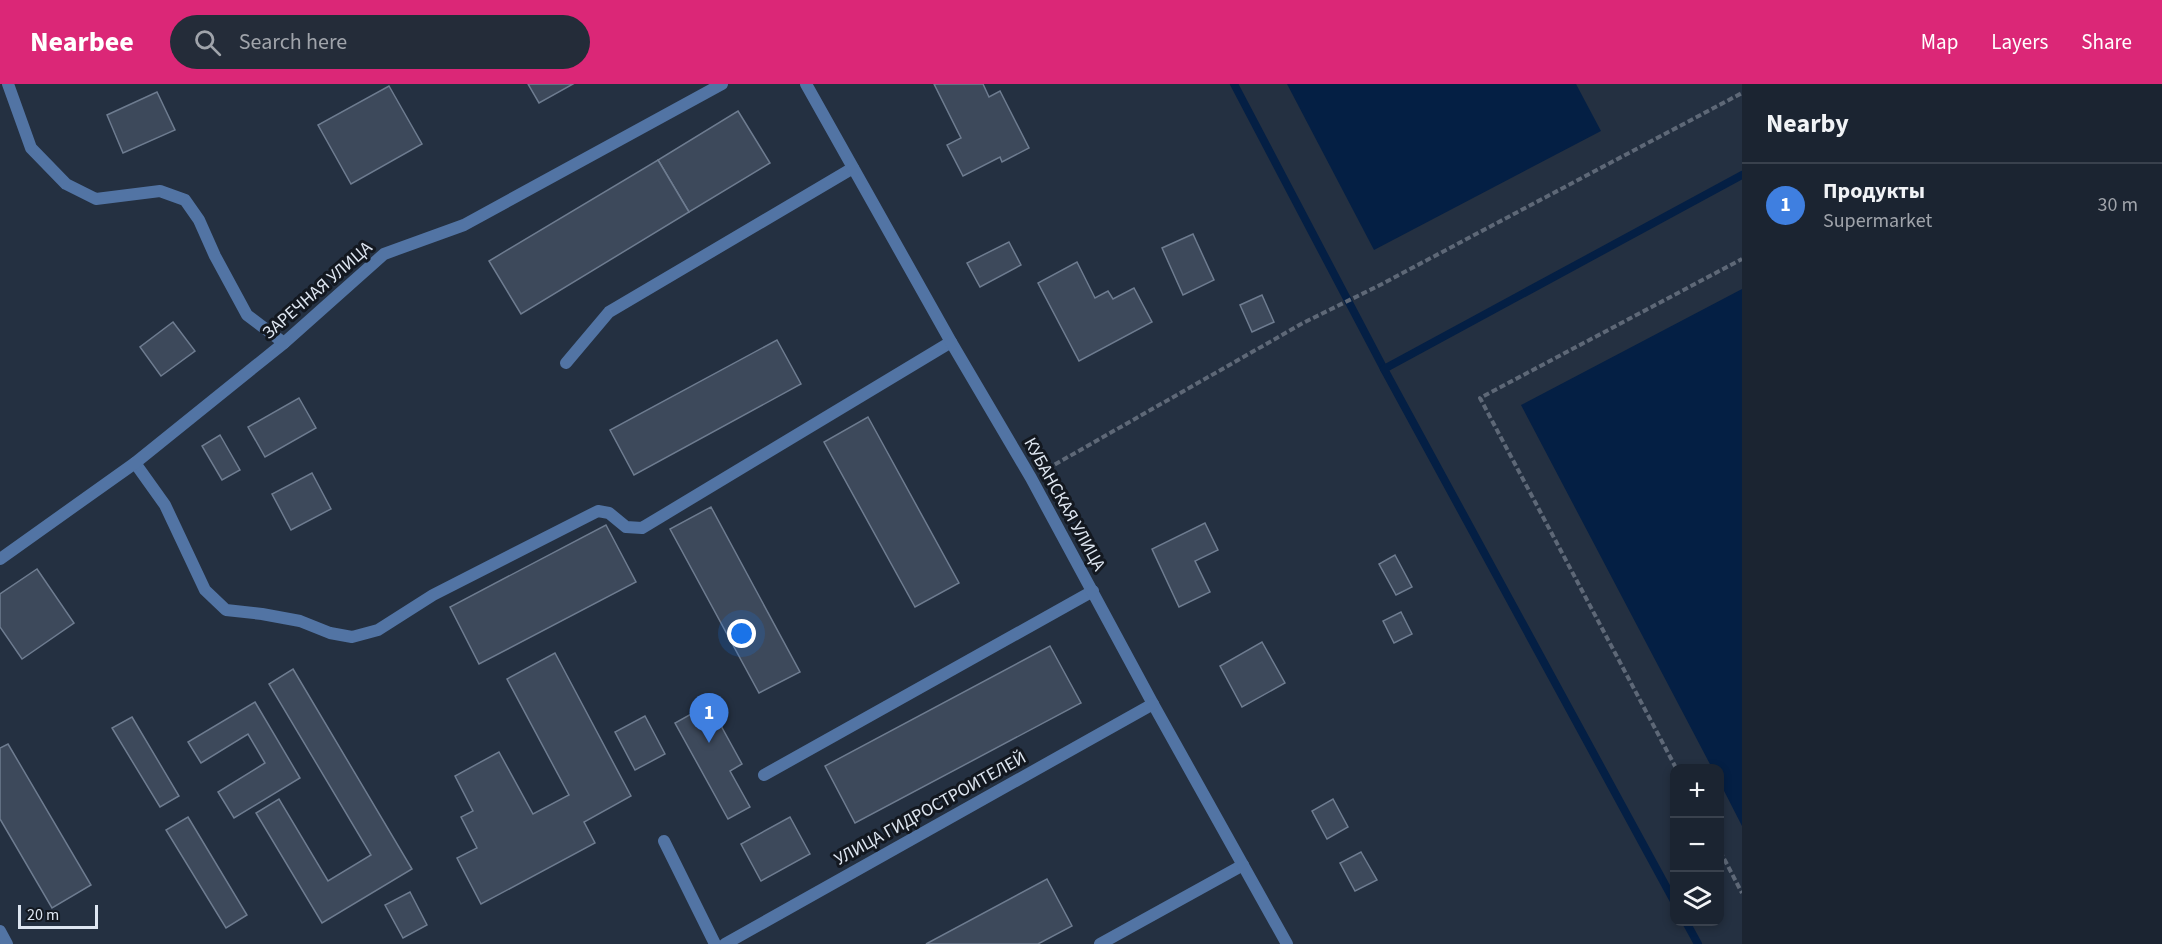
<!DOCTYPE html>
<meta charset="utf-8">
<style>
body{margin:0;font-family:"Source Sans 3",sans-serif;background:#242c39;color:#f1f3f6}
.controls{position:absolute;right:18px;bottom:18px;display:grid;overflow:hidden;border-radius:12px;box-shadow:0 3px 9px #0003}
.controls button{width:54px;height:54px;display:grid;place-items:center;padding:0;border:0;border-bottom:2px solid #39414d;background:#1b2431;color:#f1f3f6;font:30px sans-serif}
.scale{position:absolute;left:18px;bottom:15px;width:80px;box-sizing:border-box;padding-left:6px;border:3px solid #dee6f1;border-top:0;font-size:16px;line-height:21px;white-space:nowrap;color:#dee6f1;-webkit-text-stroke:4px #131820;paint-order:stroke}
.you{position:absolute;left:742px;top:550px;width:21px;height:21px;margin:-15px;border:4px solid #fff;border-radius:50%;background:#1a73e8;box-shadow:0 0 0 9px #1a73e833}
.badge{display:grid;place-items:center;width:39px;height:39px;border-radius:50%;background:#db2777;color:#fff;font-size:20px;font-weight:700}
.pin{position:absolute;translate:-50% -50px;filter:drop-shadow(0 2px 3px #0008)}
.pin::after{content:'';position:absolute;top:32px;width:21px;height:18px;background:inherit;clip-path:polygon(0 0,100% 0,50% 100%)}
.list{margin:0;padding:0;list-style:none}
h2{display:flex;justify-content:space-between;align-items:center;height:78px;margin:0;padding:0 24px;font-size:26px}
h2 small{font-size:20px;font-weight:400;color:#a0a4ab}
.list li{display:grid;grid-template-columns:39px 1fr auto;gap:18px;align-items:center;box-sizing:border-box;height:84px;padding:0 24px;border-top:2px solid #39414d}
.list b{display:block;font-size:22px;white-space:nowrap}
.list p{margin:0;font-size:20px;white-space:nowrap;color:#a0a4ab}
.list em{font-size:20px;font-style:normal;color:#a0a4ab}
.icon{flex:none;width:33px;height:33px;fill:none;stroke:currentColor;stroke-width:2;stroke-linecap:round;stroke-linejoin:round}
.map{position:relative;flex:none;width:1742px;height:860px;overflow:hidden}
header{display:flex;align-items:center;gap:36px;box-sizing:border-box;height:84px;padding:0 30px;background:#db2777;color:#fff}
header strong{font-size:28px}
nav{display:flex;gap:33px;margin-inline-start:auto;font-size:21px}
.search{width:420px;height:54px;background:#242c39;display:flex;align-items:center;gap:15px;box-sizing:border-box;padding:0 21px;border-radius:33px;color:#a0a4ab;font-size:22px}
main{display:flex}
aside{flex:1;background:#1b2431}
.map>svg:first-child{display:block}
.water{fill:#041f44}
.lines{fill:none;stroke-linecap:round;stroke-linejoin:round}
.stream{stroke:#041f44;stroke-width:8}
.building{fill:#3d495b;stroke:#6e7c90;stroke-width:1.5}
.path{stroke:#5e6877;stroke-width:4;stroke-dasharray:6 3;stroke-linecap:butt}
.service{stroke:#5274a4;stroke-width:12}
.minor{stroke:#5274a4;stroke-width:12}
.labels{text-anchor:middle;stroke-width:6;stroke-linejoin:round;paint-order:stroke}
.street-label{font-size:18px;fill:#dee6f1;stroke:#131820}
</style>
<header>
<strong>Nearbee</strong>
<div class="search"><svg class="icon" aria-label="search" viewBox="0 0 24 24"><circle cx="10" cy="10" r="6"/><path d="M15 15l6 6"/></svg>Search here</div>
<nav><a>Map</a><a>Layers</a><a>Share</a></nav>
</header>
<main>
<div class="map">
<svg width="1742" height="860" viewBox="0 0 1742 860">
<rect width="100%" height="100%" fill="#243041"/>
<!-- water -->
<g class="water">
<path d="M1287,0H1576L1601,47L1374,166Z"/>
<path d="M1742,205V742L1720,699V684H1712L1521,321Z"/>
</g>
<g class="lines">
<!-- stream -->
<g class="stream">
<path d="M1234,0L1384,285"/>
<path d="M1674,817L1384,285L1742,91"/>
<path d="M1686,838L1698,860"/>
</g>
</g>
<!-- building -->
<g class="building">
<path d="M528,0H573L539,19Z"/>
<path d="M934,0H983L989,13L1000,7L1029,64L1002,78L1000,73L963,92L947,61L961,54Z"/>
<path d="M389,2L422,60L351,100L318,41Z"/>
<path d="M157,8L175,46L123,69L107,31Z"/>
<path d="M738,27L770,79L689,128L658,76Z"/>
<path d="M658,76L689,128L521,230L489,177Z"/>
<path d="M1193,150L1214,196L1183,211L1162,164Z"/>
<path d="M1009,158L1021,181L980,203L967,179Z"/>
<path d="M1077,178L1095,214L1108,207L1113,215L1134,204L1152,238L1079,277L1038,199Z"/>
<path d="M1262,211L1274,238L1252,248L1240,221Z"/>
<path d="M173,238L195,267L161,292L140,263Z"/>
<path d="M777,256L801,300L634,391L610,346Z"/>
<path d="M299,314L316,344L265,373L248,343Z"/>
<path d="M868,333L959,499L915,523L824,358Z"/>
<path d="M220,351L240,386L222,396L202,362Z"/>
<path d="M312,389L331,425L291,446L272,410Z"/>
<path d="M711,423L800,588L759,609L670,445Z"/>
<path d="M1205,439L1218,466L1195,477L1210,508L1179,523L1152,465Z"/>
<path d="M606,441L636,498L479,580L450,523Z"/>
<path d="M1395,471L1412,503L1396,511L1379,480Z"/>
<path d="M37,485L74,539L22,575L0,543V510Z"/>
<path d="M1401,528L1412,550L1394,559L1383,537Z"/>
<path d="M1262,558L1285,599L1242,623L1220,582Z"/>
<path d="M1050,562L1081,619L855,739L825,682Z"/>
<path d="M555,569L631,712L584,738L595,759L481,820L457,774L477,764L461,733L473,727L455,692L499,668L533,730L569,711L507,595Z"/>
<path d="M293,585L412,785L322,839L256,729L279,715L328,797L371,771L269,600Z"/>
<path d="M255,618L300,694L234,734L218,708L265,679L248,650L201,679L188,658Z"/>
<path d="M709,620L742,680L730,687L750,723L728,735L675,639Z"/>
<path d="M645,632L665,670L635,686L615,648Z"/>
<path d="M132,633L179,712L160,723L112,644Z"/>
<path d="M8,660L91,801L52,824L0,735V664Z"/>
<path d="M1333,715L1348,743L1327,755L1312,727Z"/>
<path d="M188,733L247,831L226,844L166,746Z"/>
<path d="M790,733L810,770L761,797L741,760Z"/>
<path d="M1361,768L1377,796L1355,807L1340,779Z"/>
<path d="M1047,795L1072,842L1038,860H926Z"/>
<path d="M410,808L427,841L403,854L385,821Z"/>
</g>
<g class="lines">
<!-- path -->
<g class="path">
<path d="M1047,385L1303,239L1380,201L1742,9"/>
<path d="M1676,684L1480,314L1742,175"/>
<path d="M1720,767L1742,809"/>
</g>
<!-- service -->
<g class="service">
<path d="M8,0L31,64L66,100L96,115L160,107L185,116L199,136L215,172L247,231L284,259"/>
<path d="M566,279L609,228L853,84"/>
<path d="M135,379L165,421L205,506L226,526L262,530L300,537L330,549L352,553L378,546L433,511L598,427L609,429L626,443L642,444L951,258"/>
<path d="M764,691L1093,507"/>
<path d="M664,757L715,860"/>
<path d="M0,847L7,860"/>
<path d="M1100,860L1243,781"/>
</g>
<!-- minor -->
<g class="minor">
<path d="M806,0L951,258L1031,394L1153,620L1287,860"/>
<path d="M0,475L135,379L284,259L384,170L464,141L722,0"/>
<path d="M725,860L1153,620"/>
</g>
</g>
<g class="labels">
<!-- street labels -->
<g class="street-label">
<text transform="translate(317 206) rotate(-41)" y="6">ЗАРЕЧНАЯ УЛИЦА</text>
<text transform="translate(1065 420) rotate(61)" y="6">КУБАНСКАЯ УЛИЦА</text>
<text transform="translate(930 724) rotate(-29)" y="6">УЛИЦА ГИДРОСТРОИТЕЛЕЙ</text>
</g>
</g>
</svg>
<div class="controls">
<button>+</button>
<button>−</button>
<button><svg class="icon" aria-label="layers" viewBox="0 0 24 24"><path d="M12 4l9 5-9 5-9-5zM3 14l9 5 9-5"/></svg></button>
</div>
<div class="scale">20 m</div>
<div class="you"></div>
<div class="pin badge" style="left:709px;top:659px;background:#3f7fe0">1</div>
</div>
<aside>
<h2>Nearby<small></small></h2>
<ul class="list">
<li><span class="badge" style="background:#3f7fe0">1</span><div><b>Продукты</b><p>Supermarket</p></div><em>30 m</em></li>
</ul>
</aside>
</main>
